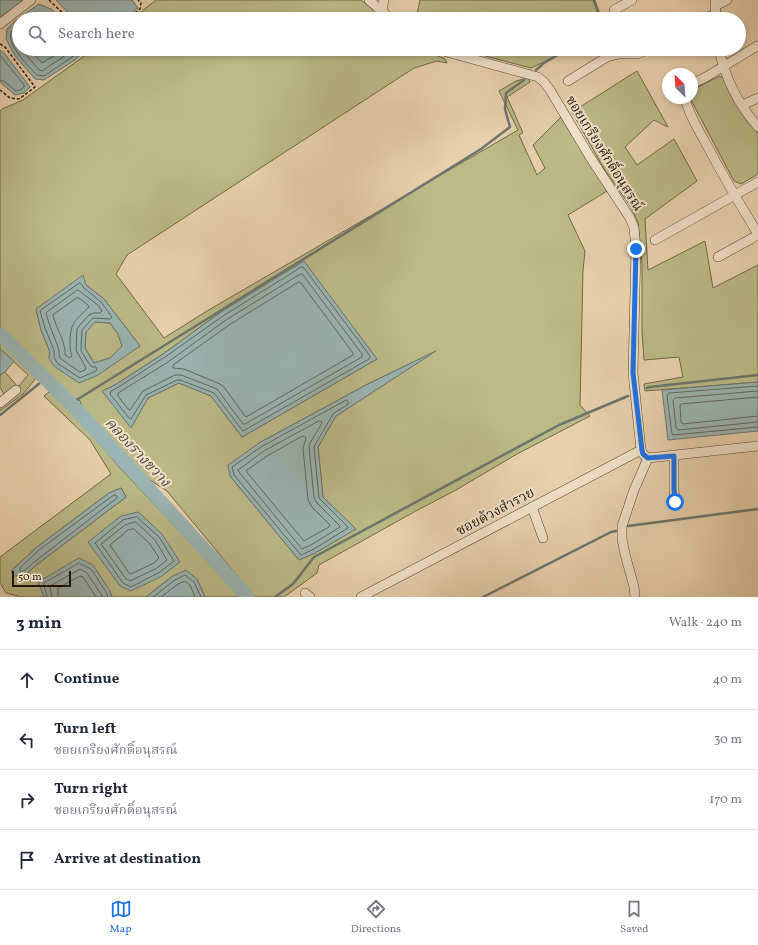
<!DOCTYPE html>
<meta charset="utf-8">
<style>
body{margin:0;font-family:Vollkorn,"Noto Serif Thai",serif;background:#f6f6f7;color:#1f2937}
.compass{position:absolute;left:662px;top:68px;width:36px;height:36px;border-radius:50%;background:#fff;box-shadow:0 2px 6px #0003;rotate:335deg}
.scale{position:absolute;left:12px;bottom:10px;width:59px;box-sizing:border-box;padding-left:4px;border:2px solid #251609;border-top:0;font-size:11px;line-height:14px;white-space:nowrap;color:#251609;-webkit-text-stroke:3px #f1e1ca;paint-order:stroke}
.stop{position:absolute;width:12px;height:12px;margin:-9px;border:3px solid #1a73e8;border-radius:50%;background:#fff}
.stop.end{background:#1a73e8;border-color:#fff;box-shadow:0 1px 4px #0008}
.list{margin:0;padding:0;list-style:none}
h2{display:flex;justify-content:space-between;align-items:center;height:52px;margin:0;padding:0 16px;font-size:17px}
h2 small{font-size:13px;font-weight:400;color:#747a83}
.list li{display:grid;grid-template-columns:26px 1fr auto;gap:12px;align-items:center;box-sizing:border-box;height:60px;padding:0 16px;border-top:1px solid #e0e1e3}
.list b{display:block;font-size:15px;white-space:nowrap}
.list p{margin:0;font-size:13px;white-space:nowrap;color:#747a83}
.list em{font-size:13px;font-style:normal;color:#747a83}
.icon{flex:none;width:22px;height:22px;fill:none;stroke:currentColor;stroke-width:2;stroke-linecap:round;stroke-linejoin:round}
.map{position:relative;flex:none;width:758px;height:597px;overflow:hidden}
.search{position:absolute;background:#fff;box-shadow:0 2px 6px #0003;left:12px;right:12px;top:12px;height:44px;display:flex;align-items:center;gap:10px;box-sizing:border-box;padding:0 14px;border-radius:22px;color:#747a83;font-size:15px}
.sheet{height:292px;background:#fff}
nav{display:flex;justify-content:space-around;align-items:center;box-sizing:border-box;height:56px;border-top:1px solid #e0e1e3;background:#fff;font-size:11px;color:#747a83}
nav a{display:grid;justify-items:center;gap:2px}
nav .on{color:#1a73e8}
.map>svg:first-child{display:block}
.green{fill:#bbba87;stroke:#706848;fill-rule:evenodd}
.water{fill:#9ab5b3;stroke:#6b756f;fill-rule:evenodd}
.lines{fill:none;stroke-linecap:round;stroke-linejoin:round}
.shore{stroke:#60665e;stroke-width:1}
.stream{stroke:#6b756f;stroke-width:2.5}
.river{stroke:#9ab5b3;stroke-width:14}
.minor-casing{stroke:#564532;stroke-width:10}
.path{stroke:#251609;stroke-width:1.5;stroke-dasharray:3 2;stroke-linecap:butt}
.minor{stroke:#f1e1ca;stroke-width:9}
.route{stroke:#1a73e8;stroke-width:5}
.labels{text-anchor:middle;stroke-width:4;stroke-linejoin:round;paint-order:stroke}
.street-label{font-size:14px;fill:#251609;stroke:#f1e1ca}
.water-label{font-size:15px;font-style:italic;fill:#4e4e44;stroke:#f1e1ca}
</style>
<div class="map">
<svg width="758" height="597" viewBox="0 0 758 597">
<rect width="100%" height="100%" fill="#e9d1ae"/>
<filter id="stains"><feTurbulence type="fractalNoise" baseFrequency=".005" numOctaves="4"/><feColorMatrix values="0 0 0 0 .2 0 0 0 0 .09 0 0 0 0 .02 0 0 0 .5 -.17"/></filter>
<radialGradient id="worn" r=".72"><stop offset=".6" stop-color="#630" stop-opacity="0"/><stop offset="1" stop-color="#630" stop-opacity=".3"/></radialGradient>
<!-- green -->
<g class="green">
<path d="M156,0H361L385,19H132Z"/>
<path d="M420,0H593L600,19H416Z"/>
<path d="M94,49H422L445,59L447,63L437,61L414,68L127,255L116,274L164,338L207,311L518,130L499,91L516,81L528,78L530,82L507,97L523,133L519,135L537,175L545,168L533,145L561,117L607,191L568,215L585,251L583,271L580,405L590,416L517,454L456,490L414,512L319,565L317,573L284,597H255L167,491L150,480L144,479L83,411L80,401L64,394L54,381L0,326V111L2,109L23,100ZM86,285L104,299L140,346L79,382L49,358L50,352L41,330L36,309ZM221,312L377,359L242,437L211,396L179,383L148,398L131,427L103,391L115,385L163,354ZM432,353L336,416L318,447L323,497L355,529L315,553L299,560L230,476L259,443L366,385Z"/>
<path d="M457,49H566L552,58L531,68L470,52Z"/>
<path d="M637,71L668,127L654,120L625,147L637,165L674,139L697,181L645,219L648,270L705,241L713,288L758,265V382L645,391L644,384L683,377L679,357L644,360L642,332V264L638,222L631,207L604,169L572,112Z"/>
<path d="M720,76L724,79C733,98 742,119 758,133V174L741,184L734,181L691,100V98H692V90Z"/>
<path d="M94,322L110,323L118,334L122,346L110,358L94,363L85,348L86,332Z"/>
<path d="M0,339L35,372L37,377L23,394L0,411V399L5,396L0,387V375L5,372L18,387L28,375L0,349Z"/>
<path d="M50,391L81,422L120,468L241,597H205L197,579L173,576L146,597H112L110,591L39,582L44,597H21L6,593L0,583V557L111,474L90,440L44,396ZM121,488L126,497L35,566L25,575L11,571L37,547L109,493Z"/>
</g>
<!-- water -->
<g class="water">
<path d="M0,0H22L21,2L0,17Z"/>
<path d="M56,0H132L138,8L122,19H74Z"/>
<path d="M39,4L51,9L62,19H19V49H85L86,50L75,60L44,80L35,79L15,56L6,39L7,29L15,21Z"/>
<path d="M0,50L5,54L30,87L24,93L15,95L0,82Z"/>
<path d="M304,261L377,359L242,437L211,396L179,383L148,398L131,428L102,391L115,385L163,354L221,312Z"/>
<path d="M83,275L86,285L104,299L140,346L98,375L79,383L54,366L49,358L50,352L41,330L36,309ZM95,322L110,323L118,334L122,346L110,358L94,363L85,348L86,332Z"/>
<path d="M0,349L14,361L5,372L0,375Z"/>
<path d="M436,351L336,416L318,447L323,497L356,529L315,553L299,560L230,476L228,465L259,443L366,385Z"/>
<path d="M758,382V431L668,440L662,390Z"/>
<path d="M121,488L126,497L35,566L25,575L14,576L11,571L37,547L109,493Z"/>
<path d="M138,512L162,534L180,562L162,576L131,591L120,586L88,542L121,516Z"/>
<path d="M79,558L93,565L110,591L112,597H44L38,582Z"/>
<path d="M186,570L197,579L205,597H146L173,576Z"/>
</g>
<g class="lines">
<!-- shore -->
<g class="shore">
<path d="M19,23C16,26 12,29 11,33C7,45 29,67 37,75L44,76L72,57L81,49"/>
<path d="M21,49L39,70L42,71L69,53L74,49"/>
<path d="M29,49L42,63L65,49"/>
<path d="M0,55L24,85V87L22,89L16,91L4,81L0,80"/>
<path d="M302,267L304,268L370,356L369,359L243,431L242,430L214,393L180,380H177L146,395L131,419L129,418L110,394L111,391L117,388L165,357L223,316Z"/>
<path d="M301,274L303,275L362,354V357L245,424H243L217,389L181,375H175L143,391L130,410L128,409L118,396V393L168,362L226,320Z"/>
<path d="M299,282L301,283L353,353V355L246,417L245,416L224,387L220,384L184,369L173,368V365L229,325Z"/>
<path d="M80,283L84,288L101,302L112,317L110,319L93,318L82,330L81,348V351L90,365L93,367H96L97,369L96,371L80,378L57,363L54,357V350L45,328L40,311L41,310Z"/>
<path d="M78,290L98,305L102,311L100,313H93L89,315L79,326L77,329L76,350L86,368L85,370L80,372L61,359C58,355 60,352 58,347C54,336 49,325 46,313L47,312Z"/>
<path d="M77,298H79L88,305L89,307C76,320 71,321 70,340C70,346 70,351 72,356L69,358L65,355C66,342 56,329 53,315Z"/>
<path d="M758,386L669,393L667,396L672,434L673,435L758,427"/>
<path d="M758,391L675,398L673,400L676,428L678,430L758,422"/>
<path d="M758,397L681,404L680,406L681,422L683,424L758,416"/>
<path d="M347,400L348,402V404L333,414L315,445L314,447L319,498L347,526L348,528L314,549L301,555L234,475L232,467L261,447Z"/>
<path d="M319,421H321L322,423L310,443L309,447L314,498L317,503L339,525L340,527L311,545L302,549L239,472L238,470L264,451Z"/>
<path d="M303,436L305,437L306,438L303,448L308,500L312,507L330,525L329,527L304,541L303,540L246,471L247,470L267,456Z"/>
<path d="M115,495L117,496V498L33,563L24,571H20V568L39,550L111,497Z"/>
<path d="M137,517L159,537L174,561L160,572L131,587L123,583L95,543L123,520Z"/>
<path d="M136,522L155,540L167,560L157,568L130,581L126,579L101,544L125,525Z"/>
<path d="M134,529L150,544L159,558L154,563L131,574L129,573L110,545L128,530Z"/>
<path d="M47,597L44,585V583L79,563L91,569L106,592L108,597"/>
<path d="M52,597L50,587V586L80,569L87,573L103,597"/>
<path d="M58,597V588L80,576L83,577L96,597"/>
<path d="M153,597L175,580L185,575L194,582L201,597"/>
<path d="M161,597L178,584L185,581L190,585L195,597"/>
</g>
<!-- stream -->
<g class="stream">
<path d="M594,0L601,19"/>
<path d="M536,70L544,63L568,49"/>
<path d="M647,388L650,387L758,375"/>
<path d="M70,404L481,149L510,127L505,109L506,93L524,80"/>
<path d="M0,415L45,379"/>
<path d="M628,526L758,509"/>
<path d="M275,597L293,584L314,557L559,425L628,396"/>
<path d="M483,597L611,532L616,531"/>
</g>
<!-- river -->
<path class="river" d="M0,334L75,408L248,597"/>
<!-- minor casing -->
<g class="minor-casing">
<g id="minor">
<path d="M369,0L391,19"/>
<path d="M715,0L716,19"/>
<path d="M715,6L727,0"/>
<path d="M382,10L384,0"/>
<path d="M614,10L632,0"/>
<path d="M703,19L716,14"/>
<path d="M0,24L31,0"/>
<path d="M436,49L538,77L544,82L550,90L590,157L630,218L634,228L636,249L633,373L641,450L643,454L648,458L758,446"/>
<path d="M719,49C725,77 739,105 758,127"/>
<path d="M568,81L607,57L619,54H637L649,49"/>
<path d="M692,84L706,77L757,46"/>
<path d="M685,98C688,113 697,127 704,140C721,172 739,203 758,234"/>
<path d="M742,105L758,98"/>
<path d="M655,240L758,182"/>
<path d="M718,257L758,235"/>
<path d="M0,403L16,390"/>
<path d="M674,456V489L675,502"/>
<path d="M532,507L543,538"/>
<path d="M305,593L310,597"/>
<path d="M361,597L641,450"/>
<path d="M635,597L634,587L625,554L622,539V526L634,490L648,458"/>
</g>
</g>
<!-- path -->
<g class="path">
<path d="M49,0L69,19"/>
<path d="M127,19L140,9L141,3L138,0"/>
<path d="M0,44L5,47L35,87L19,99L10,98L0,90"/>
</g>
<!-- minor -->
<use href="#minor" class="minor"/>
</g>
<g class="lines">
<!-- route -->
<path class="route" d="M636,249L633,373L642,450L643,454L648,458L674,456V488L675,502"/>
</g>
<g class="labels">
<!-- street labels -->
<g class="street-label">
<text transform="translate(605 153) rotate(58)" y="5">ซอยเกรียงศักดิ์อนุสรณ์</text>
<text transform="translate(495 511) rotate(-28)" y="5">ซอยด้วงสำรวย</text>
</g>
<!-- water labels -->
<g class="water-label">
<text transform="translate(138 452) rotate(47)" y="5">คลองรางขวาง</text>
</g>
</g>
<rect width="100%" height="100%" filter="url(#stains)"/>
<rect width="100%" height="100%" fill="url(#worn)"/>
</svg>
<svg class="compass" viewBox="-18 -18 36 36"><path d="M0-13l5 13h-10z" fill="#e53935"/><path d="M0 13l5-13h-10z" fill="#747a83"/></svg>
<div class="scale">50 m</div>
<div class="stop" style="left:675px;top:502px"></div>
<div class="stop end" style="left:636px;top:249px"></div>
<div class="search"><svg class="icon" aria-label="search" viewBox="0 0 24 24"><circle cx="10" cy="10" r="6"/><path d="M15 15l6 6"/></svg>Search here</div>
</div>
<section class="sheet">
<h2>3 min<small>Walk · 240 m</small></h2>
<ul class="list">
<li><svg class="icon" aria-label="ahead" viewBox="0 0 24 24"><path d="M12 20V5M6 11l6-6 6 6"/></svg><div><b>Continue</b></div><em>40 m</em></li>
<li><svg class="icon" aria-label="left" viewBox="0 0 24 24"><path d="M17 20v-9H6M10 6l-5 5 5 5"/></svg><div><b>Turn left</b><p>ซอยเกรียงศักดิ์อนุสรณ์</p></div><em>30 m</em></li>
<li><svg class="icon" aria-label="right" viewBox="0 0 24 24"><path d="M7 20v-9h11M14 6l5 5-5 5"/></svg><div><b>Turn right</b><p>ซอยเกรียงศักดิ์อนุสรณ์</p></div><em>170 m</em></li>
<li><svg class="icon" aria-label="arrive" viewBox="0 0 24 24"><path d="M6 21V4h12l-3 4 3 4H6"/></svg><div><b>Arrive at destination</b></div></li>
</ul>
</section>
<nav>
<a class="on"><svg class="icon" aria-label="map" viewBox="0 0 24 24"><path d="M3 6l6-2 6 2 6-2v14l-6 2-6-2-6 2zM9 4v14M15 6v14"/></svg>Map</a>
<a><svg class="icon" aria-label="directions" viewBox="0 0 24 24"><path d="M12 3l9 9-9 9-9-9zM9 14v-3h6M13 9l2 2-2 2"/></svg>Directions</a>
<a><svg class="icon" aria-label="saved" viewBox="0 0 24 24"><path d="M7 4h10v16l-5-4-5 4z"/></svg>Saved</a>
</nav>
